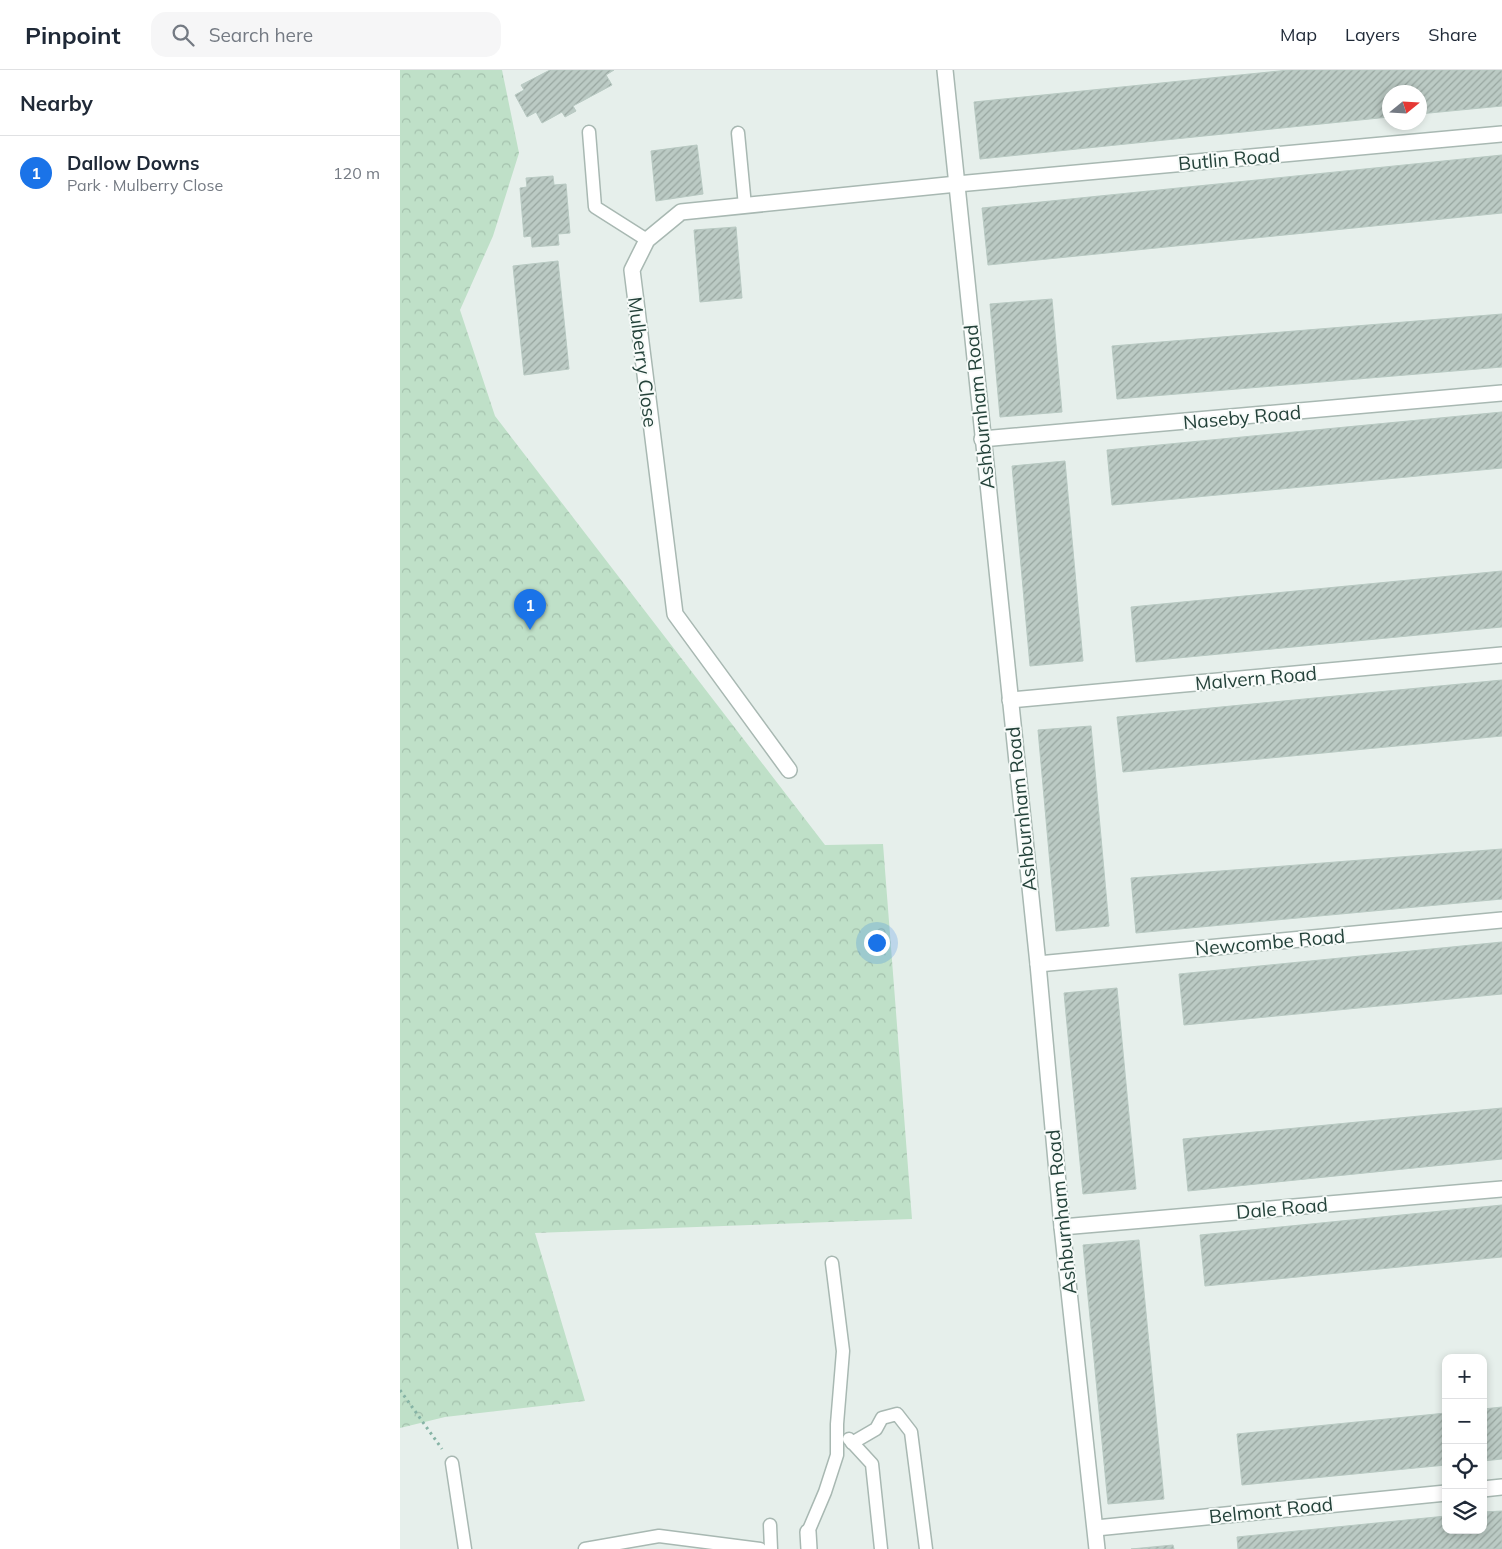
<!DOCTYPE html>
<meta charset="utf-8">
<style>
body{margin:0;font-family:Mulish,sans-serif;background:#f6f6f7;color:#1f2937}
.controls{position:absolute;right:15px;bottom:15px;display:grid;overflow:hidden;border-radius:10px;box-shadow:0 2px 8px #0003}
.controls button{width:45px;height:45px;display:grid;place-items:center;padding:0;border:0;border-bottom:1px solid #e0e1e3;background:#fff;color:#1f2937;font:25px sans-serif}
.compass{position:absolute;left:982px;top:15px;width:45px;height:45px;border-radius:50%;background:#fff;box-shadow:0 2px 8px #0003;rotate:72deg}
.you{position:absolute;left:476px;top:872px;width:18px;height:18px;margin:-12px;border:4px solid #fff;border-radius:50%;background:#1a73e8;box-shadow:0 0 0 8px #1a73e833}
.badge{display:grid;place-items:center;width:32px;height:32px;border-radius:50%;background:#1a73e8;color:#fff;font-size:16px;font-weight:700}
.pin{position:absolute;translate:-50% -41px;filter:drop-shadow(0 1px 2px #0008)}
.pin::after{content:'';position:absolute;top:26px;width:18px;height:15px;background:inherit;clip-path:polygon(0 0,100% 0,50% 100%)}
.list{margin:0;padding:0;list-style:none}
h2{display:flex;justify-content:space-between;align-items:center;height:65px;margin:0;padding:0 20px;font-size:21px}
h2 small{font-size:16px;font-weight:400;color:#747a83}
.list li{display:grid;grid-template-columns:32px 1fr auto;gap:15px;align-items:center;box-sizing:border-box;height:75px;padding:0 20px;border-top:1px solid #e0e1e3}
.list b{display:block;font-size:19px;white-space:nowrap}
.list p{margin:0;font-size:16px;white-space:nowrap;color:#747a83}
.list em{font-size:16px;font-style:normal;color:#747a83}
.icon{flex:none;width:28px;height:28px;fill:none;stroke:currentColor;stroke-width:2;stroke-linecap:round;stroke-linejoin:round}
.map{position:relative;flex:none;width:1102px;height:1479px;overflow:hidden}
header{display:flex;align-items:center;gap:30px;box-sizing:border-box;height:70px;padding:0 25px;background:#fff;border-bottom:1px solid #e0e1e3}
header strong{font-size:24px}
nav{display:flex;gap:28px;margin-inline-start:auto;font-size:18px}
.search{width:350px;height:45px;background:#f6f6f7;display:flex;align-items:center;gap:12px;box-sizing:border-box;padding:0 18px;border-radius:15px;color:#747a83;font-size:19px}
main{display:flex}
aside{flex:1;background:#fff}
.map>svg:first-child{display:block}
.forest{fill:url(#forest-crowns)}
.building{fill:url(#building-hatch);stroke:#b8c9c2}
.lines{fill:none;stroke-linecap:round;stroke-linejoin:round}
.lane-casing{stroke:#a8b8b2;stroke-width:15}
.street-casing{stroke:#a8b8b2;stroke-width:18}
.path{stroke:#86b3a5;stroke-width:3;stroke-dasharray:2.5 4;stroke-linecap:butt}
.lane{stroke:#fff;stroke-width:12}
.street{stroke:#fff;stroke-width:15}
.labels{text-anchor:middle;stroke-width:4;stroke-linejoin:round;paint-order:stroke}
.street-label{font-size:19px;fill:#24423a;stroke:#f7fbf9}
</style>
<header>
<strong>Pinpoint</strong>
<div class="search"><svg class="icon" aria-label="search" viewBox="0 0 24 24"><circle cx="10" cy="10" r="6"/><path d="M15 15l6 6"/></svg>Search here</div>
<nav><a>Map</a><a>Layers</a><a>Share</a></nav>
</header>
<main>
<aside>
<h2>Nearby<small></small></h2>
<ul class="list">
<li><span class="badge">1</span><div><b>Dallow Downs</b><p>Park · Mulberry Close</p></div><em>120 m</em></li>
</ul>
</aside>
<div class="map">
<svg width="1102" height="1479" viewBox="0 0 1102 1479">
<defs>
<pattern id="forest-crowns" width="20" height="18" patternUnits="userSpaceOnUse" patternTransform="scale(1.25)"><rect width="20" height="18" fill="#bfe0c8"/><path d="M2 6a3 3 0 1 1 6 0M12 15a3 3 0 1 1 6 0" fill="none" stroke="#a4c1ad"/></pattern>
<pattern id="building-hatch" width="6" height="6" patternUnits="userSpaceOnUse" patternTransform="scale(1.25)"><rect width="6" height="6" fill="#bbcac4"/><path d="M-1 1l2-2M0 6l6-6M5 7l2-2" fill="none" stroke="#98a6a0"/></pattern>
</defs>
<rect width="100%" height="100%" fill="#e6efeb"/>
<!-- forest -->
<path class="forest" d="M0,0H102L119,83L93,166L60,240L95,346L425,775L483,774L512,1149L135,1163L185,1331L45,1347L0,1358Z"/>
<!-- building -->
<g class="building">
<path d="M150,0H214L206,5L212,15L173,36L176,41L165,47L162,42L142,53L136,42L127,47L115,25L124,20L121,15Z"/>
<path d="M889,0H1102V36L1019,44V22H989V47L580,89L574,32Z"/>
<path d="M297,75L303,124L256,131L251,81Z"/>
<path d="M1102,85V143L588,195L582,138Z"/>
<path d="M153,106L154,115L166,114L170,163L158,164L159,175L132,177L131,166L124,167L120,118L127,117L126,108Z"/>
<path d="M336,157L342,228L300,232L294,160Z"/>
<path d="M158,191L169,299L124,305L113,196Z"/>
<path d="M652,229L662,342L600,347L590,234Z"/>
<path d="M1102,244V297L717,329L712,276Z"/>
<path d="M1102,342V398L712,435L707,380Z"/>
<path d="M665,391L683,591L630,596L612,396Z"/>
<path d="M1102,501V557L736,592L731,537Z"/>
<path d="M1102,610V666L723,702L717,647Z"/>
<path d="M691,656L709,856L656,861L638,660Z"/>
<path d="M1102,779V829L736,863L731,808Z"/>
<path d="M1102,872V924L784,955L779,904Z"/>
<path d="M717,918L736,1119L683,1124L664,923Z"/>
<path d="M1102,1038V1089L788,1121L783,1069Z"/>
<path d="M1102,1135V1187L805,1216L800,1165Z"/>
<path d="M739,1170L764,1429L708,1434L683,1175Z"/>
<path d="M1102,1337V1389L1083,1391V1339Z"/>
<path d="M1046,1343V1395L842,1415L837,1364Z"/>
<path d="M1102,1441V1479H838L837,1467L1046,1446V1460H1083V1442Z"/>
<path d="M773,1475L774,1479H731Z"/>
</g>
<g class="lines">
<!-- lane casing -->
<g class="lane-casing">
<g id="lane">
<path d="M189,62L195,137L247,170"/>
<path d="M338,63L345,136"/>
<path d="M449,1369L472,1394L481,1479"/>
<path d="M452,1373L476,1359L482,1348L497,1344L511,1362L526,1479"/>
<path d="M52,1393L65,1479"/>
<path d="M370,1455L371,1479"/>
<path d="M408,1462L425,1422L437,1385V1354L443,1281L432,1193"/>
<path d="M185,1479L259,1466L360,1479"/>
</g>
</g>
<!-- street casing -->
<g class="street-casing">
<g id="street">
<path d="M545,0L638,894L662,1157L697,1479"/>
<path d="M582,369L1102,323"/>
<path d="M610,630L1102,585"/>
<path d="M389,700L275,544L232,200L247,170L281,142L557,114L1102,64"/>
<path d="M638,894L1102,850"/>
<path d="M662,1157L1102,1119"/>
<path d="M1083,1419L1102,1417"/>
<path d="M696,1458L1046,1423"/>
<path d="M408,1462L409,1479"/>
</g>
</g>
<!-- path -->
<path class="path" d="M0,1320L42,1379"/>
<!-- lane -->
<use href="#lane" class="lane"/>
<!-- street -->
<use href="#street" class="street"/>
</g>
<g class="labels">
<!-- street labels -->
<g class="street-label">
<text transform="translate(829 89) rotate(-5)" y="7">Butlin Road</text>
<text transform="translate(243 292) rotate(83)" y="7">Mulberry Close</text>
<text transform="translate(579 337) rotate(-96)" y="7">Ashburnham Road</text>
<text transform="translate(842 347) rotate(-5)" y="7">Naseby Road</text>
<text transform="translate(856 608) rotate(-5)" y="7">Malvern Road</text>
<text transform="translate(621 739) rotate(-96)" y="7">Ashburnham Road</text>
<text transform="translate(870 872) rotate(-5)" y="7">Newcombe Road</text>
<text transform="translate(882 1138) rotate(-5)" y="7">Dale Road</text>
<text transform="translate(661 1142) rotate(-96)" y="7">Ashburnham Road</text>
<text transform="translate(871 1440) rotate(-6)" y="7">Belmont Road</text>
</g>
</g>
</svg>
<div class="controls">
<button>+</button>
<button>−</button>
<button><svg class="icon" aria-label="locate" viewBox="0 0 24 24"><circle cx="12" cy="12" r="6"/><path d="M12 2v4M12 18v4M2 12h4M18 12h4"/></svg></button>
<button><svg class="icon" aria-label="layers" viewBox="0 0 24 24"><path d="M12 4l9 5-9 5-9-5zM3 14l9 5 9-5"/></svg></button>
</div>
<svg class="compass" viewBox="-18 -18 36 36"><path d="M0-13l5 13h-10z" fill="#e53935"/><path d="M0 13l5-13h-10z" fill="#747a83"/></svg>
<div class="you"></div>
<div class="pin badge" style="left:130px;top:560px">1</div>
</div>
</main>
